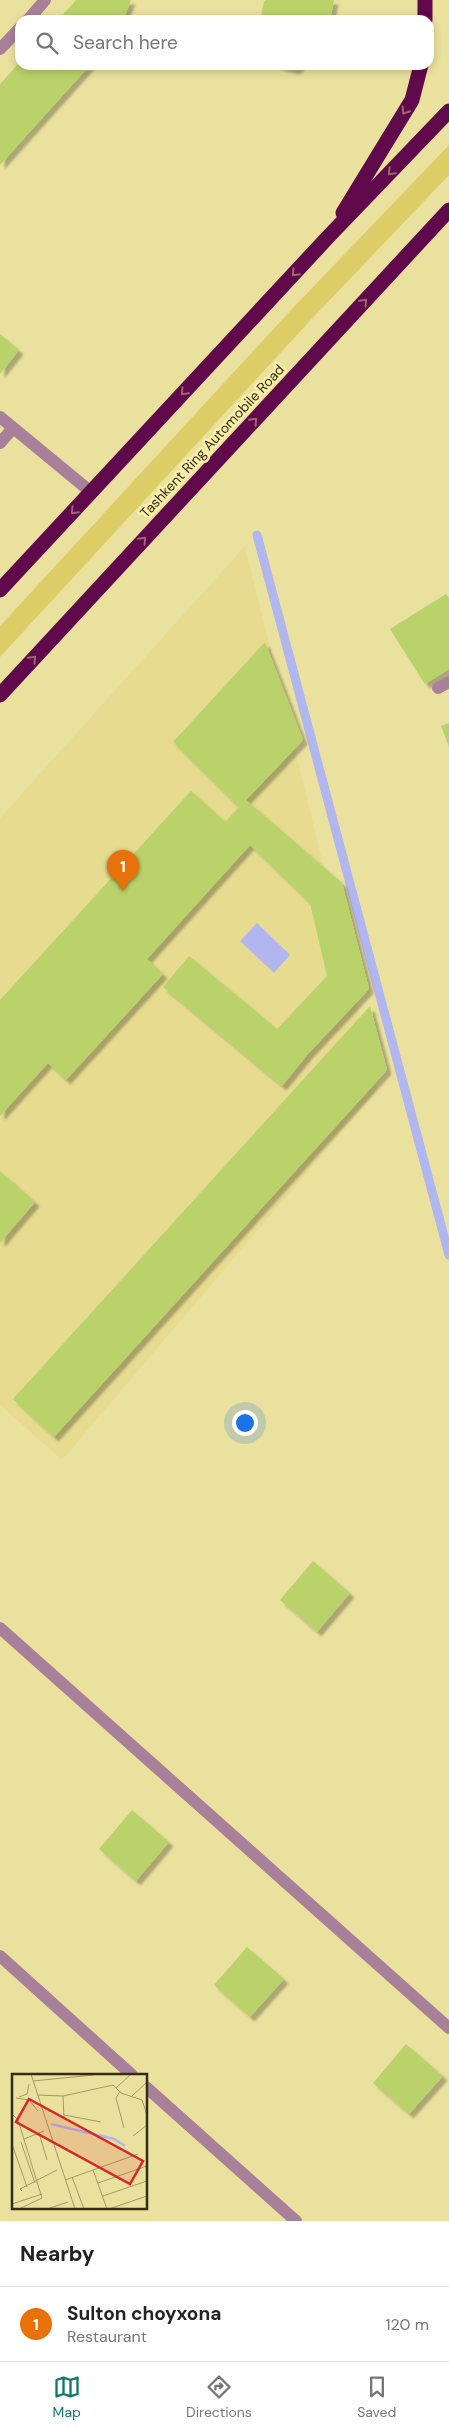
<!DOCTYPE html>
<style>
body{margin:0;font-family:"DM Sans",sans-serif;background:#f2f2f2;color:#222}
.you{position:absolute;left:244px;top:1422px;width:18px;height:18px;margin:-12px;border:4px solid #fff;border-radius:50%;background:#1a73e8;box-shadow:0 0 0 8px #1a73e833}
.badge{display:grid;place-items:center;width:32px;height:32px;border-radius:50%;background:#0f766e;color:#fff;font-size:16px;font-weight:700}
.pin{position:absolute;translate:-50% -41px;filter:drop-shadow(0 1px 2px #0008)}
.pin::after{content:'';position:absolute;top:26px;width:18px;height:15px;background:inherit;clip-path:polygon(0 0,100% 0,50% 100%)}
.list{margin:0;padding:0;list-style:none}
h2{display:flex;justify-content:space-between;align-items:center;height:65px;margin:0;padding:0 20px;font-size:21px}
h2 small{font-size:16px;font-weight:400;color:#767676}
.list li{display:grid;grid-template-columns:32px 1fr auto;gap:15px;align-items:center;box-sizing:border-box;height:75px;padding:0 20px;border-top:1px solid #e0e0e0}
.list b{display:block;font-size:19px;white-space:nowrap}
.list p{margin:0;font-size:16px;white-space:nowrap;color:#767676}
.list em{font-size:16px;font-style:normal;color:#767676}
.icon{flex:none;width:28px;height:28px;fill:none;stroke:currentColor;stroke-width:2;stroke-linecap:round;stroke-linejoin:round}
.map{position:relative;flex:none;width:449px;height:2221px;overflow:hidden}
.search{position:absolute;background:#fff;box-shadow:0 2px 8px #0003;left:15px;right:15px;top:15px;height:55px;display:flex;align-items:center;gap:12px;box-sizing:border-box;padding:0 18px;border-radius:15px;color:#767676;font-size:19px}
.sheet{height:140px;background:#fff}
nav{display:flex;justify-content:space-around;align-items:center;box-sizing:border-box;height:70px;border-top:1px solid #e0e0e0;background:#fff;font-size:14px;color:#767676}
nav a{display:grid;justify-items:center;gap:2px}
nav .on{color:#0f766e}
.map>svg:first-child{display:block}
.built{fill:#e6db8f}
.green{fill:#ddcd66}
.water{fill:#b1b6ef}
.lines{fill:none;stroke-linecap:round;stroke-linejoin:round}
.stream{stroke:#b1b6ef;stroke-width:9}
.building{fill:#b9d269;filter:url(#shadow)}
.minor{stroke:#a9809a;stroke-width:12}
.highway{stroke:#60094b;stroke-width:15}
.oneway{stroke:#9d6571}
.labels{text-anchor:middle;stroke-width:5;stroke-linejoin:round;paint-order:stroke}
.street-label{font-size:14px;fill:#332e13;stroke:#f9efab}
.inset-river{fill:none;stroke:#b1b6ef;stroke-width:2.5}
.inset-road{fill:none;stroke:#a19966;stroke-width:1}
.view{fill:#d62828;fill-opacity:0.15;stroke:#d62828;stroke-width:2.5}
.inset-edge{fill:none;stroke:#332e13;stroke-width:2.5}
</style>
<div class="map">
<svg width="449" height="2221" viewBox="0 0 449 2221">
<defs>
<filter id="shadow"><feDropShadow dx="4.5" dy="4.5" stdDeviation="1" flood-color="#0004"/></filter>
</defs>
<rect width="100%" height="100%" fill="#ebe19e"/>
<!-- built -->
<path class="built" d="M245,546L378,1089L62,1460L0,1405V818Z"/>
<!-- green -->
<path class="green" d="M449,145V175L307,324L0,657V626L291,310Z"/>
<!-- water -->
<path class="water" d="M257,923L290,955L274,973L240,941Z"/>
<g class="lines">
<!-- stream -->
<path class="stream" d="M257,535L449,1255"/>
</g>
<!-- building -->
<g class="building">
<path d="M76,0H131L123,20H58Z"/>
<path d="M266,0H334L330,20H260L264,2Z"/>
<path d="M20,62V65H90L0,165V84Z"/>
<path d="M275,65H301L295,70Z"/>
<path d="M0,334L19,350L0,374Z"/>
<path d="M446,594L449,598V669L425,684L390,629Z"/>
<path d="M265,642L303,740L246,800L342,883L369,989L308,1054L282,1086L163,987L189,956L277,1029L327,976L310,903L250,845L147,959L163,974L66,1080L48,1063L0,1116V1000L191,791L225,822L239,807L173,742Z"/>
<path d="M449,723V747L441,726Z"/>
<path d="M370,1006L387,1070L54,1437L13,1399Z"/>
<path d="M0,1171L35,1202L0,1243Z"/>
<path d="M313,1561L350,1593L317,1632L280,1600Z"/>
<path d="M132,1810L169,1842L136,1881L99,1849Z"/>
<path d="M247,1947L284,1979L250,2017L214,1985Z"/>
<path d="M406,2044L443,2076L409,2114L373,2083Z"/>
</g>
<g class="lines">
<!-- minor -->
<g class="minor">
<path d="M28,20L45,0"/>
<path d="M0,49L20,28"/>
<path d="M0,417L91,492"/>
<path d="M0,443L13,428"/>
<path d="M438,688L449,682"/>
<path d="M0,1628L449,2028"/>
<path d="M0,1956L132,2075"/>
<path d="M146,2087L296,2221"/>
</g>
<!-- highway -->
<g class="highway">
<path d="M425,0V20"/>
<path d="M343,213L412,100L421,65"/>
<path d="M0,590L328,237L449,111"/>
<path d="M0,695L449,210"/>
</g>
</g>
<!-- one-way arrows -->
<defs><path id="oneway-chevron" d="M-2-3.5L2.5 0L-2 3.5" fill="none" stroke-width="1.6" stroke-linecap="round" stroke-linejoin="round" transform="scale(1.25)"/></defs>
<g class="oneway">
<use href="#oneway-chevron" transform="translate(405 111) rotate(122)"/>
<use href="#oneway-chevron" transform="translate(391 172) rotate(134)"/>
<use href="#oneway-chevron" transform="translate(295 273) rotate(133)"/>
<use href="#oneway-chevron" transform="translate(364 302) rotate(-47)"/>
<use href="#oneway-chevron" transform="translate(184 392) rotate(133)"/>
<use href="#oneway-chevron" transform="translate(254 421) rotate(-47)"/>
<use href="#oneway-chevron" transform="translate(74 511) rotate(133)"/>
<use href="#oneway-chevron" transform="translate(143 540) rotate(-47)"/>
<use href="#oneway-chevron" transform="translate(33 659) rotate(-47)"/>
</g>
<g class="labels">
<!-- street labels -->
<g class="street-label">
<text transform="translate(212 441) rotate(-47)" y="5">Tashkent Ring Automobile Road</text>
</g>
</g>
<!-- overview -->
<g transform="translate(12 2074)">
<rect width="135" height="135" fill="#ebe19e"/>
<path class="inset-river" d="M39,50L102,65L113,72"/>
<path class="inset-road" d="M19,0L63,135M21,7L81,1M104,14L119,0M108,17L104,24L112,54M25,21L51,22L101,11L109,19L130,26L135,41M51,22L52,45M7,23L15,20L17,10M119,23L135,8M4,24L17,26L26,37M0,40L6,46L30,124L7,135M52,41L89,48M27,59L35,86M121,62L135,51M12,65L32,57M9,68L23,109M0,70L15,113M81,96L95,135M60,103L72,135M53,106L126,80M86,109L135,92M10,117L8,115L45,96M91,122L135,107M0,130L30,120M35,135L56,128M97,135L135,122"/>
<path class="view" d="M17,25L131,87L118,110L4,48Z"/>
<rect width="135" height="135" class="inset-edge"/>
</g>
</svg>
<div class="you"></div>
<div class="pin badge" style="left:123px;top:891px;background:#e8710a">1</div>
<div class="search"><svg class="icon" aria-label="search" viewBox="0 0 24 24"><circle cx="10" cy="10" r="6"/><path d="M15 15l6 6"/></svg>Search here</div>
</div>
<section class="sheet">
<h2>Nearby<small></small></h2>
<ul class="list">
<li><span class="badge" style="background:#e8710a">1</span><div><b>Sulton choyxona</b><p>Restaurant</p></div><em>120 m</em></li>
</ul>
</section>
<nav>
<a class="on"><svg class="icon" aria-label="map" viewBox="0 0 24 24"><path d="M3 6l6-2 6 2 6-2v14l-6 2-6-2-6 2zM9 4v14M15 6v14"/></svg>Map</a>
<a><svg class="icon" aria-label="directions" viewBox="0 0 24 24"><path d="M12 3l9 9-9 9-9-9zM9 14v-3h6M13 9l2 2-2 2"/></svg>Directions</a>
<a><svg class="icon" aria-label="saved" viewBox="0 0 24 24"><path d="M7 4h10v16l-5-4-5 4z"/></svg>Saved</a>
</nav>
